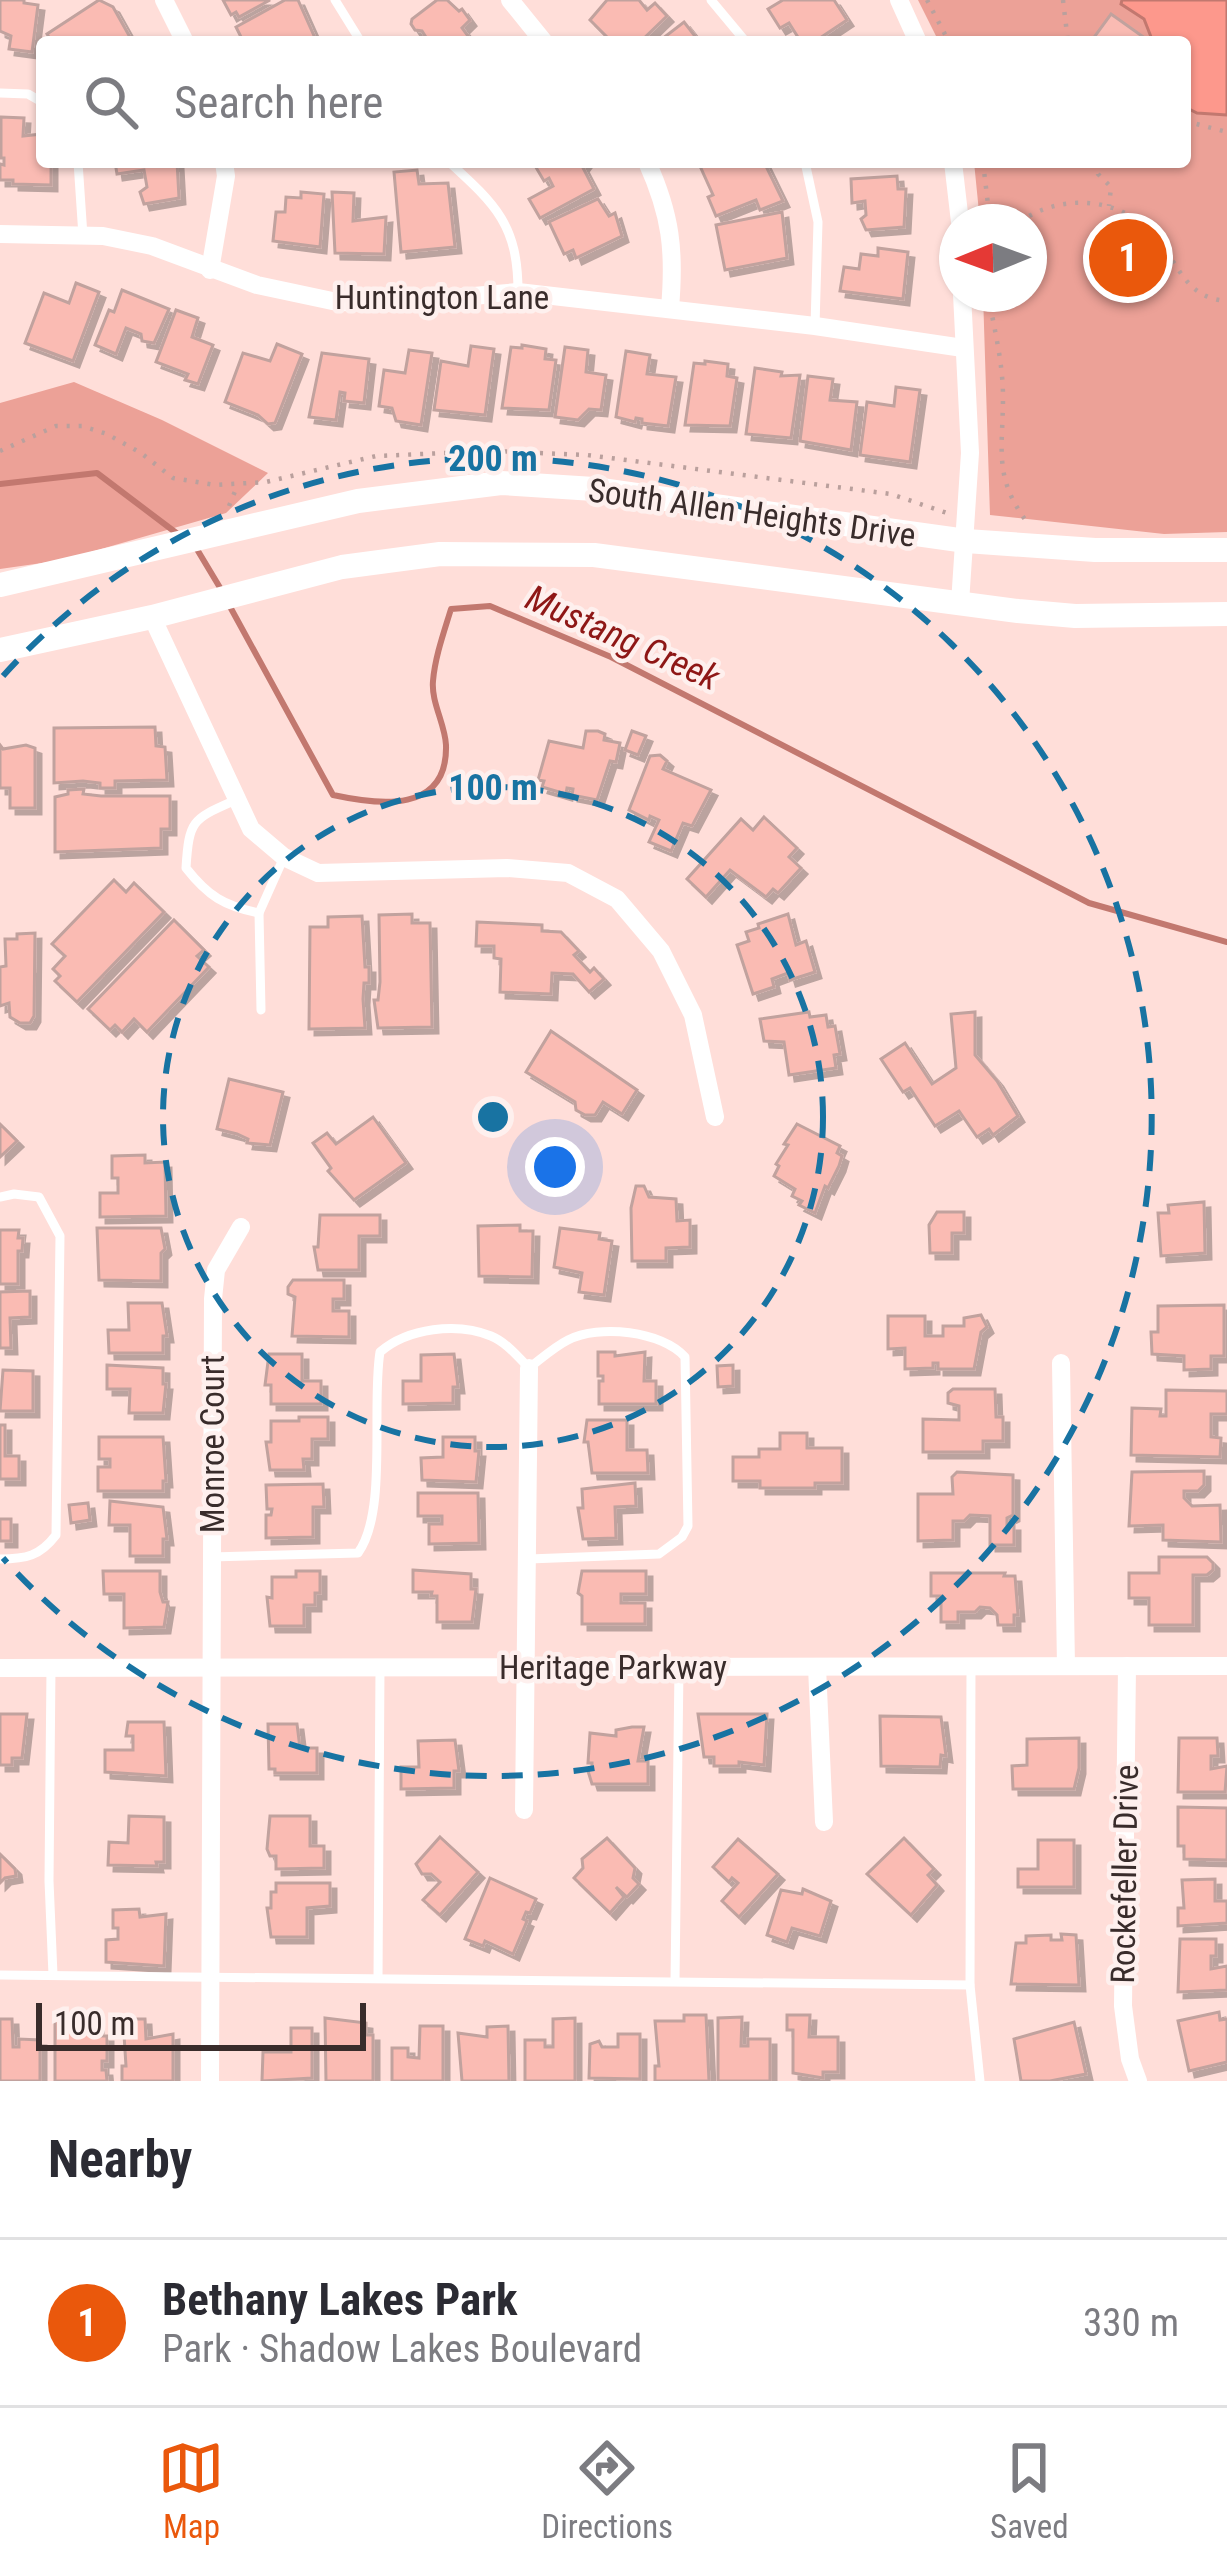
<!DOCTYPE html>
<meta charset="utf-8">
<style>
body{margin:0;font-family:"Roboto Condensed",sans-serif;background:#f7f7f7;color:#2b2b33}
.compass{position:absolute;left:939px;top:204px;width:108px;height:108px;border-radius:50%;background:#fff;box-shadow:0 3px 9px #0004;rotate:269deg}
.scale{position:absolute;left:36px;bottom:30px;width:330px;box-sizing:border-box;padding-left:12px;border:6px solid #392c2b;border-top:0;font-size:33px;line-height:42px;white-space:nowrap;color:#392c2b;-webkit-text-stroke:9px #fef0ee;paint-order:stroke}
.you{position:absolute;left:555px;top:1167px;width:42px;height:42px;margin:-30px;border:9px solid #fff;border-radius:50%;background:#1a73e8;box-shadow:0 0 0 18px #1a73e833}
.badge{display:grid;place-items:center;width:78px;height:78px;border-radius:50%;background:#ea580c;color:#fff;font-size:39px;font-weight:700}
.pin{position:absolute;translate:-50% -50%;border:6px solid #fff;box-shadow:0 3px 12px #0006}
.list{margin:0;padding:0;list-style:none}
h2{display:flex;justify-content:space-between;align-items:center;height:156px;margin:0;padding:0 48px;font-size:51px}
h2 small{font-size:39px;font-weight:400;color:#7c7c81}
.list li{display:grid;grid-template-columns:78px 1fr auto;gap:36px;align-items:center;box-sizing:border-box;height:168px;padding:0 48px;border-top:3px solid #e1e1e2}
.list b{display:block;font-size:45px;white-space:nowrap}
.list p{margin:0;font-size:39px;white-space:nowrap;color:#7c7c81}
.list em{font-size:39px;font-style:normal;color:#7c7c81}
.icon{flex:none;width:66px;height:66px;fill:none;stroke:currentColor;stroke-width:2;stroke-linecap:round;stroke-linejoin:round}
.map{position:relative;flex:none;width:1227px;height:2081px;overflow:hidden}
.search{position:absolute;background:#fff;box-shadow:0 3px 9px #0004;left:36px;right:36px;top:36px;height:132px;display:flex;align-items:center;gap:30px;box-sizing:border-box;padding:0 42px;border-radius:12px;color:#7c7c81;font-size:45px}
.sheet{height:324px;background:#fff}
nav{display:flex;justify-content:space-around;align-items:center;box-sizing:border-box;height:168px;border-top:3px solid #e1e1e2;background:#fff;font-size:33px;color:#7c7c81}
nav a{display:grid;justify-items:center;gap:6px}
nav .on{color:#ea580c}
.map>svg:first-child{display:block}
.green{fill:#eca197}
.water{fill:#fd988c;stroke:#c2786f;stroke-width:3}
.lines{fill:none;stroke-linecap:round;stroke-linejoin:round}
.stream{stroke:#c2786f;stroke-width:6}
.building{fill:#fabbb3;stroke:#c1a29e;stroke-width:3;filter:url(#shadow)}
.path{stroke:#baa09d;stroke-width:4.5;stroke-dasharray:3 9;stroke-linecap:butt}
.service{stroke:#fff;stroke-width:9}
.minor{stroke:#fff;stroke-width:18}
.secondary{stroke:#fff;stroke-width:24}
.ring{fill:none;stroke:#1873a2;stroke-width:6;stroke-dasharray:21 15}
.labels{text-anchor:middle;stroke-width:9;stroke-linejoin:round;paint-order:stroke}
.street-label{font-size:33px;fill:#392c2b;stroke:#fef0ee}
.water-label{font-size:36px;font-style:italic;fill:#8e1716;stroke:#fef0ee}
.centre{fill:#1873a2;stroke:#fef0ee;stroke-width:6}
.ring-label{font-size:36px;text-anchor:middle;font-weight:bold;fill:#1873a2;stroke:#fef0ee;stroke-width:9;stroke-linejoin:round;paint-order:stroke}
</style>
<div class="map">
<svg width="1227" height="2081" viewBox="0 0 1227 2081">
<defs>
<filter id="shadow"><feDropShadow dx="6" dy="6" stdDeviation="0" flood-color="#0004"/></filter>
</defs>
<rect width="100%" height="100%" fill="#ffded9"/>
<!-- green -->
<g class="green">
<path d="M918,0H1227V532L1164,534L990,515L983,294H1029V222H980L974,162H1185V42H939Z"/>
<path d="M74,382L162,420L268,473L226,513L63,560L0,569V403Z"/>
</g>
<!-- water -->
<path class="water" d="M1122,0H1227V115L1197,113L1185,107V42H1153L1144,19L1121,4Z"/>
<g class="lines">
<!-- stream -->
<g class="stream">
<path d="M0,484L97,473L179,535"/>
<path d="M195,546L222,591"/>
<path d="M228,603L333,795C379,805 448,814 446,745C445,724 431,702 433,681C435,657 444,632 451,609L490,606L611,657L1089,903L1227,942"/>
</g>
</g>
<!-- building -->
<g class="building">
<path d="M0,0H24V3L38,5L32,52L9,49L11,36L0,31Z"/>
<path d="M99,0L113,7L131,39L52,42L47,34Z"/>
<path d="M223,0H270L239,17L236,12L231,15Z"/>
<path d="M285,0H298L315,38L307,42L243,41L236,27Z"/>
<path d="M437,0H447L459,11L462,9L470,20L462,28L471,40L429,42L422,31L415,30L411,24L412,19Z"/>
<path d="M607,0H639L647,10L655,3L667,16L640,42H612L590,20Z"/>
<path d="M783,0H834L847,20L814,42H801L789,23L780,28L768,9Z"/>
<path d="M1111,14L1149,41V42L1092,40Z"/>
<path d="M684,22L698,40L658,42Z"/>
<path d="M1,117L24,118L23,136L42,134V162H51V185L13,184V180H0V164L4,165V158H1Z"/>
<path d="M115,162H177L179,198L144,204L140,192L147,187L144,170L117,174Z"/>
<path d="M537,162H585L582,166L594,189L540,218L529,199L553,186L549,178L544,181L534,164Z"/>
<path d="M711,162H764L783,201L760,210L756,200L716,216L708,197L713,195L700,166Z"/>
<path d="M417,170L419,184L448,183L455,247L401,252L394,172Z"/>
<path d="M897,176L898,189H906L904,227L866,230L861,219L866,215L865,201L852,203L851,179Z"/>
<path d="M301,192L324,194L320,247L273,241L276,212H285L286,197L301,198Z"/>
<path d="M332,192L354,193L353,221L386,217L384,254L335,253Z"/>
<path d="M598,199L609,216L615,213L622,236L576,258L573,250L564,254L549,222Z"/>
<path d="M782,212L787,258L725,270L716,225Z"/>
<path d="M878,248L908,252L903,299L840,291L844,267L859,269L861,254L878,256Z"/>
<path d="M76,283L99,292L73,361L25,343L44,293L69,303Z"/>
<path d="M122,290L169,309L154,343L142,341L141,334L126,328L116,354L95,345L109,310L114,312Z"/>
<path d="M176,310L198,318L192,337L213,345L198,384L185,380L188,374L156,362Z"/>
<path d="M277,344L302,354L275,423L268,424L258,415L225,402L243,353L270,361Z"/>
<path d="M522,345L546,349L545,359L556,360L549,410L502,408L511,347L522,348Z"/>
<path d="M471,346L494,349L485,415L434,410L441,361L468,366Z"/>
<path d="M565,347L588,350L586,372L606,375L601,410L589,409L578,420L555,417Z"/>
<path d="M409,350L432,353L421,425L396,421L392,408L379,406L384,370L405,373Z"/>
<path d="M626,351L650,355L647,374L676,377L668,426L642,423V419L636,418L635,422L616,417Z"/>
<path d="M322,353L369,359L364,403L344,401L345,393L340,392L336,420L309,417Z"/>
<path d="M705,361L728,364L727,376L737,378L730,426L685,425L694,363L705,364Z"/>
<path d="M755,368L782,372L781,376L800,375L791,438L746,434Z"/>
<path d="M808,376L833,379L830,400L857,402L851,450L800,441Z"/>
<path d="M896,387L920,390L910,462L860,455L867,402L894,406Z"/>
<path d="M155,727L156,746L165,747L167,780L115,781V788H100V783L83,781L54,783V728Z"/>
<path d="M586,731H598L605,734L604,740L620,743L616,762L610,761L597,800L572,795L573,789L567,788L566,794L542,787L544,781L538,780L549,741L583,748Z"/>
<path d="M632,731L646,736L638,755L625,750Z"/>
<path d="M0,745L3,749L26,745L35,748V808H10V788H0Z"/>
<path d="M660,755L667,761L663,769L711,790L692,826L683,823L671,851L649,842L659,820L650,816L649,820L629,810L650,756Z"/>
<path d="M84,789L83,794L101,796H170V829H161V848L55,852V797L68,794V790Z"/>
<path d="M764,817L797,848L789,857L801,868L778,893L773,889L766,897L730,870L706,897L687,879L741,819L753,830Z"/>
<path d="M114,880L126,892L134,883L164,912L77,1002L55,981L60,976L53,969L65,956L52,944Z"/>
<path d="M412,914V923H430L432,1027L378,1028L374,1000H378L380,982L379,915Z"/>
<path d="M788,914L796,945L806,941L815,972L790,980L788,973L772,979L774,987L753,994L737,945L749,941L746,932L759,928L758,924Z"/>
<path d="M362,916L365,967H369V983H364L363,999L365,1028L309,1029L310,927H328V917Z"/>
<path d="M174,920L204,950L197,956L209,967L147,1032L134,1019L122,1032L115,1025L110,1030L88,1009Z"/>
<path d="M477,922L542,925V931L561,932L579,951L574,955L590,972L594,968L604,979L589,992L573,974L552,973L551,994L500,992L501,959L494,958V946H476Z"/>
<path d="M35,933L34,1016L30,1023H20L10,1017L9,1003L0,1006V967L6,966L5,939H17V934Z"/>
<path d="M809,1012L810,1017L826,1015L828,1027L835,1026L840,1054L834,1055L836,1068L789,1075L784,1042L764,1041L760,1019Z"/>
<path d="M975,1012V1055L997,1081L1018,1116L993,1135L989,1129L977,1137L959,1111L935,1126L910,1088L903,1092L881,1059L905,1043L932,1084L956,1068L951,1014Z"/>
<path d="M551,1031L637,1090L622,1114L603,1102L595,1115H585L576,1110L575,1102L526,1072Z"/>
<path d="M229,1079L283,1092L270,1145L247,1143L248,1139L237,1134L217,1129Z"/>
<path d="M373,1117L406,1163L354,1200L328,1171L331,1168L313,1143L327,1133L336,1144Z"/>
<path d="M0,1124L17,1141L0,1157Z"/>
<path d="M797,1124L840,1146L837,1153L842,1156L839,1166L828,1188L825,1186L815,1213L799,1205L802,1201L792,1196L795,1189L774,1176L779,1166L776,1164L788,1145L784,1144Z"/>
<path d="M145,1155V1163L165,1162L166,1216L100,1217V1193H118V1178H112V1156Z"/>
<path d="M636,1186H644L649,1197L676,1199L677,1221L690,1220V1247L666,1248V1261H632L631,1208Z"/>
<path d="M1204,1202L1205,1253L1161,1256L1158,1213H1169L1168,1205Z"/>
<path d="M937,1212H964V1233H952V1253H930L929,1225Z"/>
<path d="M320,1215H380V1236H359V1270H318L314,1247H318Z"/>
<path d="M520,1225V1231H533L532,1277L479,1276L478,1226Z"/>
<path d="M97,1228H161L165,1249L161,1253V1281L99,1280Z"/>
<path d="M560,1228L600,1233L599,1239L612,1241L604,1295L579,1292L582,1273L554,1267Z"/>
<path d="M0,1230H19L18,1238H23L22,1251H18V1284H0Z"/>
<path d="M293,1280H344V1299H333V1311H349V1337L292,1336L295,1297L288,1294V1287Z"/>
<path d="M30,1291V1317L10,1318L11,1348H0V1292Z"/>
<path d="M128,1303H162L167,1336H163V1353H109L108,1330H129Z"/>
<path d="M1224,1305V1356H1211V1369L1184,1370V1356L1152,1354L1151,1332H1158V1306Z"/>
<path d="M981,1315L987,1327L981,1332L974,1369H938V1363H933V1368L905,1369V1348L888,1349V1316H925V1336H943V1326H964V1318Z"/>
<path d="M598,1352H615V1356L645,1352L644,1381H656V1404H599V1381H603V1376H598Z"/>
<path d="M269,1354H302V1381H321V1404H271V1385H265Z"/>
<path d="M454,1354L458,1387H453V1403L403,1404V1381H421V1355Z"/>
<path d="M107,1365L163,1368V1384H166L163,1413H129L130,1389H107Z"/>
<path d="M733,1365V1386L718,1387L717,1366Z"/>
<path d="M3,1370L33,1371V1411H0Z"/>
<path d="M953,1389H995L996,1417H1003V1441H983V1452H923V1419L959,1420V1406L948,1403V1393Z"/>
<path d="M1166,1390L1227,1391V1414H1211V1437L1221,1438L1220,1457L1131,1455L1132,1408L1161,1409L1160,1416H1166Z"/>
<path d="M299,1417H328V1439H312V1459H303L304,1470H270L266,1442H271V1421H299Z"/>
<path d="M587,1420H627V1450H647L648,1473H592L588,1442H584Z"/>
<path d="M0,1425H5V1456H19V1479H0Z"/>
<path d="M780,1433H807V1448H842V1483H815V1488H760V1481H733V1457H759V1449H780Z"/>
<path d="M99,1437H163L166,1481H163V1491H98V1467H110V1459H99Z"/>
<path d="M443,1437H475V1451H479L476,1482L422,1480L421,1458L443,1457Z"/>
<path d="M1204,1471V1485L1198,1491H1184V1498L1192,1506L1220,1505L1221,1542L1163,1540V1525L1129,1526L1132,1472Z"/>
<path d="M957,1472L1013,1475V1515L1007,1518V1525H1014V1545H990V1516L970,1515L964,1521H953V1540L918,1541V1494H953L952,1477Z"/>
<path d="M635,1483L636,1506L615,1507L616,1538L583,1539L578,1508H583L582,1489Z"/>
<path d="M323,1484L324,1507H313V1537L266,1538V1515H271L272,1509H267L266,1485Z"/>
<path d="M418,1493H478L479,1543L429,1544V1524H442V1516H418Z"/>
<path d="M110,1501L163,1507L167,1539H163V1556H130V1525H109Z"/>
<path d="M88,1503L90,1520L71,1523L69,1505Z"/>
<rect x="0" y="1519" width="11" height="22"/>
<path d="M1159,1557H1207L1213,1563V1570L1207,1575H1193V1625H1149V1598H1129V1573H1159Z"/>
<path d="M413,1570L471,1574V1589H476L472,1622H437V1596H431L432,1592H413Z"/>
<path d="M103,1571H160V1592L163,1602H168L164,1627L124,1628V1594H104Z"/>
<path d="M296,1571H320V1593H315V1605H304V1626H270L267,1597L272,1598V1577H296Z"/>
<path d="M582,1571H646V1594H621V1603H645V1624H582V1596L578,1593Z"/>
<path d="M931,1573H1005L1004,1576H1015L1018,1615H1014V1625H998L997,1615L990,1608L980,1607L975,1612H958V1622H941V1596H931Z"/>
<path d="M0,1714H27L22,1758H12V1765H0Z"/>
<path d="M698,1714H767L764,1765L739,1762V1766H714V1757H704Z"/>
<path d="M880,1716L941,1717L946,1756L941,1755L940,1767L881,1766Z"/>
<path d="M128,1722H164L166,1776L105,1772V1750H133V1736H126Z"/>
<path d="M268,1724H297L300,1748H317V1773H275V1769H269Z"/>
<path d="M632,1727H644L638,1761H648V1784H592L588,1771L592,1768V1763H588L590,1733L616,1736V1730Z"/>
<path d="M1079,1738V1768L1074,1789H1013L1012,1766L1027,1765V1739Z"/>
<path d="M1179,1738H1217L1218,1756H1211V1769L1227,1766L1225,1792H1178Z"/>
<path d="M455,1740L459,1771H454V1788L401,1789V1767H419L418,1741Z"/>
<path d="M1178,1807L1227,1808V1860L1184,1859V1846H1178Z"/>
<path d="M129,1816L164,1817V1862H156L157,1866L108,1865L109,1842L128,1843Z"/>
<path d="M270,1816H310V1846H324V1868L276,1869V1856H270L267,1849Z"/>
<path d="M440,1837L478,1872L440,1915L423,1900L440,1882L431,1874H422L416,1864Z"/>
<path d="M607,1838L635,1868L633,1878L639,1884L627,1897L616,1887L624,1897L610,1913L574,1878L583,1868L582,1859Z"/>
<path d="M904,1838L934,1869L928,1875L937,1885L911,1915L867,1874Z"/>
<path d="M738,1839L778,1874L739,1917L722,1901L738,1883L732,1878L729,1882L713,1867Z"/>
<path d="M1038,1840H1074V1887H1018V1869H1038Z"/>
<path d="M0,1854L15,1869L16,1876L5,1878L0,1883Z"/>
<path d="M490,1878L536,1899L530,1913L526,1912L523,1919L527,1921L513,1954L485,1941L483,1946L465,1939Z"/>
<path d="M1215,1879V1901H1227V1923L1178,1926V1908H1184L1182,1880Z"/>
<path d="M276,1883H330V1906L307,1908V1937H271L267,1908H271V1892H276Z"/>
<path d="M803,1889L831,1901L820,1936L792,1928L787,1942L767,1935L781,1890L802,1894Z"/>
<path d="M139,1909L140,1917L166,1914L164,1966L106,1962V1940L118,1939V1928H113V1910Z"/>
<path d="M1061,1934L1076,1935L1079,1985L1011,1984L1016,1943H1026V1936L1051,1935V1940H1062Z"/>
<path d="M1180,1939H1216V1956H1211V1969L1227,1966V1990L1178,1992Z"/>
<path d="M1219,2012L1220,2020L1227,2019V2062L1189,2071L1178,2021Z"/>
<path d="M684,2015H706L709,2081H655V2066H659L655,2021H684Z"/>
<path d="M787,2015H810L809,2037H838V2072H823V2078L793,2073V2030H787Z"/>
<path d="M742,2017L741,2046H748V2039H770V2081H718V2018Z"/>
<path d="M325,2018L366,2023V2035H373V2081H326Z"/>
<path d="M575,2018V2081H525V2040H545V2047H553V2019Z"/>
<path d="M0,2019H12L13,2047H19V2039L40,2040V2081H0Z"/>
<path d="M55,2019L97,2024V2036H107V2061H102V2070H106L107,2081H55Z"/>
<path d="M123,2019H145L146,2039L173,2034V2081H122V2066H126Z"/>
<path d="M1074,2022L1086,2074L1050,2081H1021L1014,2039Z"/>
<path d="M420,2026H443V2081H392V2048H408V2057L419,2058Z"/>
<path d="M508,2026L509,2081H462L458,2033L487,2037V2027Z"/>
<path d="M291,2028H312V2078L262,2081L263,2052H291Z"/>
<path d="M618,2034H640V2079L589,2078L590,2044L599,2041L602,2047H618Z"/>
</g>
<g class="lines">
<!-- path -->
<g class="path">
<path d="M927,0L949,42"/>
<path d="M1063,0L1068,42"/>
<path d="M1185,121L1227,132"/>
<path d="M983,162L990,222"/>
<path d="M1096,162L1098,174L1111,187L1109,206"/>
<path d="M1019,222C1062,193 1119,196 1155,236C1179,263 1184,298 1227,301"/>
<path d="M988,294C994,328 1003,362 1003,397C1003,449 993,477 1027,522"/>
<path d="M0,451L56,426H82L107,434L141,453L173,478L215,485L266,482L376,456L493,451L587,455L891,494L947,513"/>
<path d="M229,506L238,484"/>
</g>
<!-- service -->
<g class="service">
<path d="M335,0L361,42"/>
<path d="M711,0L746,42"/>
<path d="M0,93L28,94L42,102"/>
<path d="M78,162L83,236"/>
<path d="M449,162C496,205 518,225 518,292"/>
<path d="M805,162L818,222L815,326"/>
<path d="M236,800C193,819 189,819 186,868C208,896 224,906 259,913"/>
<path d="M261,1010L259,913L284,857"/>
<path d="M0,1197L14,1194L39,1197L60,1236L56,1535C40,1556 26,1559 0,1559"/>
<path d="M211,1557L358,1553C388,1512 371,1406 380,1352C408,1328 457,1322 491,1336C506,1342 518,1357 529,1368C541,1359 554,1347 568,1340C599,1324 662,1331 685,1357L688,1526L682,1537L659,1554L529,1559"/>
<path d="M971,1667L970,1985L980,2081"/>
<path d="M51,1668L49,1881L53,1975"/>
<path d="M0,1975L970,1985"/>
<path d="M378,1978L380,1668"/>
<path d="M675,1981L679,1668"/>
</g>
<!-- minor -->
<g class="minor">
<path d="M164,0L185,42"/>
<path d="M510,0L544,42"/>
<path d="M899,0L918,42"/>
<path d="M647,162C671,215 675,251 670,308"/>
<path d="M953,162L960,222"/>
<path d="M0,234L103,236L152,246L257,285L337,302L394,303L518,292L815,326L963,348"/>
<path d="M210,270L226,176L224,162"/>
<path d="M960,603L970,453L962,294"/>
<path d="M152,617L251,829L284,857L318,873L507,868L568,873L617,899L661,951L693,1015L715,1117"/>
<path d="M1061,1363L1066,1666"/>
<path d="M1127,1666L1123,2006L1130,2059L1138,2081"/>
<path d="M817,1667L824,1822"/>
<path d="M0,1668L1227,1666"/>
<path d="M524,1810L529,1368"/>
<path d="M210,2081L213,1299L216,1270L241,1227"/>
</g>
<!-- secondary -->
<g class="secondary">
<path d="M0,585L358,501L501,483L594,489L966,541L1095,550H1227"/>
<path d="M0,650L152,617L342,567L440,554L594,555L1018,611L1075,616L1227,614"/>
</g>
</g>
<!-- distance rings -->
<g class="ring">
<circle cx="493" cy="1117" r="330"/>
<path d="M3 676A659 659 0 1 1 3 1558"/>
</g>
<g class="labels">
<!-- street labels -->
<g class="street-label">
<text x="442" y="309">Huntington Lane</text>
<text transform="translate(752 512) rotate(8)" y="12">South Allen Heights Drive</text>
<text transform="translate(212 1444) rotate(-90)" y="12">Monroe Court</text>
<text x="613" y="1679">Heritage Parkway</text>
<text transform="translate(1124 1874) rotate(-89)" y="12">Rockefeller Drive</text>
</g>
<!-- water labels -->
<g class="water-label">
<text transform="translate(623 637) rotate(24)" y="13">Mustang Creek</text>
</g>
</g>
<circle cx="493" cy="1117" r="18" class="centre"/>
<g class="ring-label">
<text x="493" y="471">200 m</text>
<text x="493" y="800">100 m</text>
</g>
</svg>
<svg class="compass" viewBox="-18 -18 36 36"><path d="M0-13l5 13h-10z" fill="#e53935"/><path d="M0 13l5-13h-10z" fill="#7c7c81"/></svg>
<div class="scale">100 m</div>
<div class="you"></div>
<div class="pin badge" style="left:1128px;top:258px">1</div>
<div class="search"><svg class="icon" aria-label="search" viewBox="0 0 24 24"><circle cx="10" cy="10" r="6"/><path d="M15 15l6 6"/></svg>Search here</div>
</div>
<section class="sheet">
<h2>Nearby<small></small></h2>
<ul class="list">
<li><span class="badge">1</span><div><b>Bethany Lakes Park</b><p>Park · Shadow Lakes Boulevard</p></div><em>330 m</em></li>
</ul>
</section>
<nav>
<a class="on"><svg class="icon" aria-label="map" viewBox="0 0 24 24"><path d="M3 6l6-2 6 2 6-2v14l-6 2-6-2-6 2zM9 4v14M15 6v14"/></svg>Map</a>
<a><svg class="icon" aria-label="directions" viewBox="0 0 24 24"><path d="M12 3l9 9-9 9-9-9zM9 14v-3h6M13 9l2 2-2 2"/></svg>Directions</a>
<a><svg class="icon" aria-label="saved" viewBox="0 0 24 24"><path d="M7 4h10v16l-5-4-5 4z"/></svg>Saved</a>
</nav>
